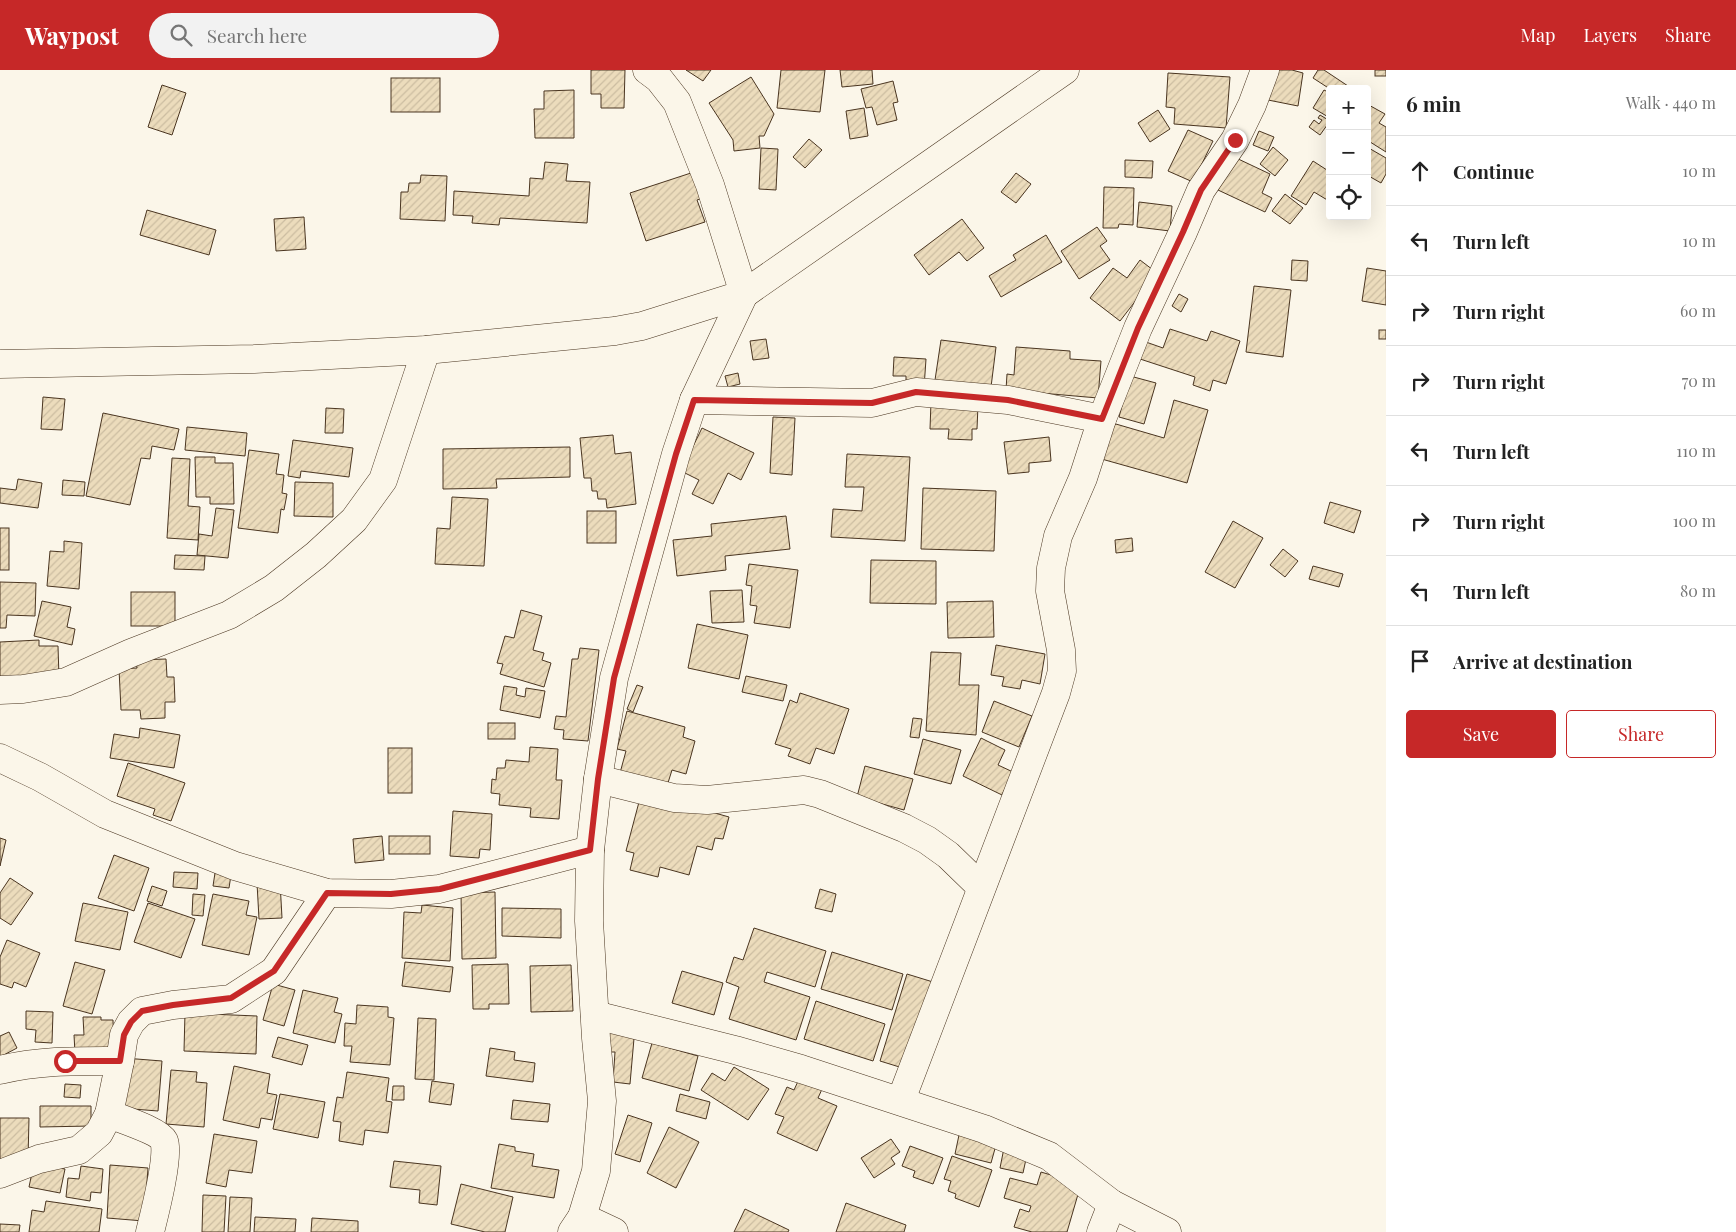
<!DOCTYPE html>
<meta charset="utf-8">
<style>
body{margin:0;font-family:"Playfair Display",serif;background:#f2f2f2;color:#222}
.controls{position:absolute;right:15px;top:15px;display:grid;overflow:hidden;border-radius:5px;box-shadow:0 5px 20px #0002}
.controls button{width:45px;height:45px;display:grid;place-items:center;padding:0;border:0;border-bottom:1px solid #e0e0e0;background:#fff;color:#222;font:25px sans-serif}
.stop{position:absolute;width:15px;height:15px;margin:-11px;border:4px solid #c62828;border-radius:50%;background:#fff}
.stop.end{background:#c62828;border-color:#fff;box-shadow:0 1px 5px #0008}
.list{margin:0;padding:0;list-style:none}
h2{display:flex;justify-content:space-between;align-items:center;height:65px;margin:0;padding:0 20px;font-size:21px}
h2 small{font-size:16px;font-weight:400;color:#767676}
.list li{display:grid;grid-template-columns:32px 1fr auto;gap:15px;align-items:center;box-sizing:border-box;height:70px;padding:0 20px;border-top:1px solid #e0e0e0}
.list b{display:block;font-size:19px;white-space:nowrap}
.list em{font-size:16px;font-style:normal;color:#767676}
.actions{display:flex;gap:10px;padding:15px 20px}
.actions a{flex:1;padding:11px 0;border:1px solid #c62828;border-radius:5px;text-align:center;font-size:18px;color:#c62828}
.actions .main{background:#c62828;color:#fff}
.icon{flex:none;width:28px;height:28px;fill:none;stroke:currentColor;stroke-width:2;stroke-linecap:round;stroke-linejoin:round}
.map{position:relative;flex:none;width:1386px;height:1162px;overflow:hidden}
header{display:flex;align-items:center;gap:30px;box-sizing:border-box;height:70px;padding:0 25px;background:#c62828;color:#fff}
header strong{font-size:24px}
nav{display:flex;gap:28px;margin-inline-start:auto;font-size:18px}
.search{width:350px;height:45px;background:#f2f2f2;display:flex;align-items:center;gap:12px;box-sizing:border-box;padding:0 18px;border-radius:28px;color:#767676;font-size:19px}
main{display:flex}
aside{flex:1;background:#fff}
.map>svg:first-child{display:block}
.building{fill:url(#building-hatch);stroke:#4a3520}
.lines{fill:none;stroke-linecap:round;stroke-linejoin:round}
.minor-casing{stroke:#4a3520;stroke-width:29}
.major-casing{stroke:#4a3520;stroke-width:29}
.minor{stroke:#fbf6e9;stroke-width:28}
.major{stroke:#fbf6e9;stroke-width:28}
.route{stroke:#c62828;stroke-width:6}
</style>
<header>
<strong>Waypost</strong>
<div class="search"><svg class="icon" aria-label="search" viewBox="0 0 24 24"><circle cx="10" cy="10" r="6"/><path d="M15 15l6 6"/></svg>Search here</div>
<nav><a>Map</a><a>Layers</a><a>Share</a></nav>
</header>
<main>
<div class="map">
<svg width="1386" height="1162" viewBox="0 0 1386 1162">
<defs>
<pattern id="building-hatch" width="6" height="6" patternUnits="userSpaceOnUse" patternTransform="scale(1.25)"><rect width="6" height="6" fill="#ecdcbc"/><path d="M-1 1l2-2M0 6l6-6M5 7l2-2" fill="none" stroke="#ccbda1"/></pattern>
</defs>
<rect width="100%" height="100%" fill="#fbf6e9"/>
<!-- building -->
<g class="building">
<path d="M591,0H625L624,38H601V24H591Z"/>
<path d="M686,0H711L703,11Z"/>
<path d="M781,0H825L820,42L777,38Z"/>
<path d="M840,0H872L873,14L842,17Z"/>
<path d="M1272,0H1292L1303,3L1298,36L1268,30Z"/>
<path d="M1318,0H1324L1348,16L1346,19H1330L1313,8Z"/>
<rect x="1375" y="0" width="11" height="6"/>
<path d="M1168,3L1230,7L1226,58L1174,54L1175,38L1166,37Z"/>
<path d="M751,7L774,44L764,66H759L760,78L734,81L733,70L709,33Z"/>
<rect x="391" y="8" width="49" height="34"/>
<path d="M893,11L898,32L893,33L897,50L877,55L872,37L866,38L861,19Z"/>
<path d="M162,15L186,23L172,65L148,57Z"/>
<path d="M574,20V68H535L534,39H544V21Z"/>
<path d="M1324,20L1330,23V48L1313,38Z"/>
<path d="M1367,34L1385,44L1379,53L1386,57V82L1367,70Z"/>
<path d="M864,38L868,66L850,69L846,41Z"/>
<path d="M1158,40L1170,59L1150,72L1138,53Z"/>
<path d="M1320,45L1330,51L1320,65L1309,57L1314,50L1319,54L1322,50L1318,48Z"/>
<path d="M1188,60L1213,71L1193,112L1168,101Z"/>
<path d="M1259,61L1274,67L1268,81L1253,75Z"/>
<path d="M809,69L822,80L805,98L793,87Z"/>
<path d="M1273,77L1288,90L1275,106L1260,94Z"/>
<path d="M1367,77L1386,88V104L1381,113L1367,105Z"/>
<path d="M761,78L778,79L776,120L759,119Z"/>
<path d="M1234,87L1270,104L1262,123L1272,128L1265,142L1218,120Z"/>
<path d="M1125,90L1153,91L1152,108L1125,107Z"/>
<path d="M1313,91L1330,102V130L1329,131L1314,122L1306,135L1291,126Z"/>
<path d="M545,92L568,94L566,111L590,112L587,153L500,148L499,155L472,153L473,146L453,145L454,121L529,126L530,108L543,109Z"/>
<path d="M697,101L705,127L697,130L705,152L646,171L630,123Z"/>
<path d="M1016,103L1031,114L1016,133L1001,122Z"/>
<path d="M421,105L447,106L445,151L400,149L401,122H408L409,113H420Z"/>
<path d="M1104,117L1134,118L1133,155L1119,154L1118,158H1103Z"/>
<path d="M1285,124L1303,138L1290,154L1272,141Z"/>
<path d="M1139,132L1172,136L1170,161L1137,157Z"/>
<path d="M147,140L216,160L209,185L140,165Z"/>
<path d="M304,147L306,179L276,181L274,149Z"/>
<path d="M962,149L984,178L967,191L959,182L929,205L914,185Z"/>
<path d="M1097,157L1107,171L1100,176L1110,190L1079,209L1061,181Z"/>
<path d="M1046,165L1062,192L1001,227L989,206L1016,190L1013,185Z"/>
<path d="M1140,190L1157,203L1120,251L1090,228L1113,198L1127,208Z"/>
<path d="M1292,190L1308,191L1307,211L1291,210Z"/>
<path d="M1367,198L1386,201V235L1362,231Z"/>
<path d="M1254,216L1291,220L1283,287L1246,282Z"/>
<path d="M1179,224L1188,229L1181,242L1172,236Z"/>
<path d="M1170,259L1207,271L1211,261L1240,271L1226,314L1213,310L1210,321L1193,315L1195,307L1137,288L1143,271L1163,278Z"/>
<rect x="1379" y="260" width="7" height="9"/>
<path d="M766,269L769,288L753,290L750,271Z"/>
<path d="M941,270L996,277L991,317L935,310Z"/>
<path d="M1016,277L1070,281V289L1101,291L1098,328L1006,320L1007,304L1014,305Z"/>
<path d="M894,287L926,289L924,318L906,317V306H893Z"/>
<path d="M738,303L740,314L728,317L725,306Z"/>
<path d="M1130,306L1156,313L1144,354L1119,347Z"/>
<path d="M43,327L65,329L62,360L41,359Z"/>
<path d="M1174,330L1208,340L1187,413L1098,388L1109,352L1164,368Z"/>
<path d="M931,332L978,335L977,359H972V370L948,369L949,359H930Z"/>
<path d="M326,338L344,339L343,363H325Z"/>
<path d="M103,343L179,359L174,380L152,376L150,389L141,388L130,435L86,426Z"/>
<path d="M773,347L795,348L792,405L770,403Z"/>
<path d="M187,357L247,363L245,386L185,380Z"/>
<path d="M702,358L754,383L741,410L728,403L713,434L692,424L699,410L681,401Z"/>
<path d="M613,365L615,384L631,382L636,434L607,438L606,429H598L597,421H592L591,408H584L580,368Z"/>
<path d="M1049,367L1051,391L1029,393V402L1008,404L1004,372Z"/>
<path d="M293,370L353,378L349,407L301,401L300,408L288,406Z"/>
<path d="M570,377V407L496,409L497,418L443,419V379Z"/>
<path d="M249,380L279,384L276,404L284,405L282,423L287,424L284,440L281,439L278,463L238,458Z"/>
<path d="M847,384L910,387L905,471L831,467L833,439L862,441L864,417H845Z"/>
<path d="M195,387H215V393H233L234,434H210V427H196Z"/>
<path d="M172,388L190,389L188,436L200,437L198,470L167,468Z"/>
<path d="M18,409L42,413L38,438L0,433V418L16,420Z"/>
<path d="M63,410L85,412L84,426L62,425Z"/>
<path d="M295,412L333,413V447L294,446Z"/>
<path d="M923,418L996,421L994,481L921,479Z"/>
<path d="M452,427L488,429L484,496L435,494L437,458L450,459Z"/>
<path d="M1330,432L1361,441L1354,463L1324,453Z"/>
<path d="M216,438L234,440L228,488L197,485L199,464L212,466Z"/>
<rect x="587" y="441" width="29" height="32"/>
<path d="M786,446L790,479L725,486L726,500L677,506L673,470L712,466L711,454Z"/>
<path d="M1233,451L1263,468L1235,518L1205,502Z"/>
<rect x="0" y="458" width="9" height="42"/>
<path d="M1132,468L1133,481L1116,483L1115,470Z"/>
<path d="M64,471L82,473L79,519L47,516L50,481L64,482Z"/>
<path d="M1283,479L1298,491L1285,507L1270,495Z"/>
<path d="M175,485L205,486L204,500L174,499Z"/>
<path d="M871,490L936,491V534L870,533Z"/>
<path d="M749,494L798,500L790,558L754,553L757,536L750,535L752,516L746,515Z"/>
<path d="M1313,496L1343,504L1339,517L1309,509Z"/>
<path d="M0,512L36,513L35,546L7,545L6,558H0Z"/>
<path d="M742,520L744,552L712,553L710,521Z"/>
<rect x="131" y="522" width="44" height="34"/>
<path d="M42,531L71,537L67,557L75,559L72,575L34,566Z"/>
<path d="M993,531L994,567L948,568L947,532Z"/>
<path d="M521,540L542,546L533,580L544,583L542,590L551,593L544,617L500,604L503,594L497,593L505,566L514,568Z"/>
<path d="M697,554L748,565L739,609L688,598Z"/>
<path d="M39,570V576H58L59,608L0,610V572Z"/>
<path d="M996,575L1045,584L1040,614L1022,610L1020,619L1002,616L1004,607L991,605Z"/>
<path d="M580,578L599,580L588,671L563,669L564,660L554,659L556,646L566,647L572,589H578Z"/>
<path d="M931,582L961,583L959,615H979L976,665L926,661Z"/>
<path d="M166,589L167,607H174L175,632H165V648L141,649L140,640H121L119,599L137,598L136,590Z"/>
<path d="M746,606L787,615L783,631L742,622Z"/>
<path d="M637,615L643,617L633,642L627,639Z"/>
<path d="M504,616L517,618L516,625L525,627L526,618L545,621L540,648L500,640Z"/>
<path d="M800,623L849,639L834,684L816,678L810,694L788,686L791,679L775,674L790,630L797,633Z"/>
<path d="M994,631L1032,646L1019,677L982,662Z"/>
<path d="M627,641L685,657L683,667L695,671L686,704L672,700L667,716L620,703L626,681L617,679Z"/>
<path d="M913,648L922,649L919,668L910,667Z"/>
<rect x="488" y="653" width="27" height="16"/>
<path d="M140,658L180,665L174,698L110,688L114,664L139,668Z"/>
<path d="M981,668L1005,680L998,695L1013,702L1002,725L963,706Z"/>
<path d="M923,669L961,680L951,714L914,704Z"/>
<path d="M530,677L558,679L556,710H562L559,749L530,747L531,738L499,735L500,724L491,723L492,709L496,710L497,698H505L506,690L529,692Z"/>
<rect x="388" y="678" width="24" height="45"/>
<path d="M128,693L185,713L171,751L153,745L155,739L117,726Z"/>
<path d="M865,696L913,709L904,740L857,727Z"/>
<path d="M639,732H676L729,747L723,769L715,768L712,780L697,776L689,805L660,797L658,807L630,800L634,783L626,781Z"/>
<path d="M453,741L492,744L490,780L480,779L479,788L450,786Z"/>
<path d="M382,766L384,790L355,793L353,769Z"/>
<rect x="389" y="766" width="41" height="18"/>
<path d="M0,768L6,770L0,796Z"/>
<path d="M114,785L149,798L134,841L98,828Z"/>
<path d="M174,802L198,803L197,819L173,817Z"/>
<path d="M215,803L231,805L229,818L213,816Z"/>
<path d="M10,808L33,823L11,855L0,848V823Z"/>
<path d="M280,812L282,848L259,849L257,813Z"/>
<path d="M152,816L167,821L162,836L147,831Z"/>
<path d="M820,819L836,824L832,842L815,838Z"/>
<path d="M495,822L496,888L462,889L461,823Z"/>
<path d="M193,824L205,825L203,846L192,845Z"/>
<path d="M213,824L249,831L246,845L257,847L249,885L202,875Z"/>
<path d="M83,833L128,842L120,880L75,871Z"/>
<path d="M148,833L195,849L181,888L134,872Z"/>
<path d="M422,835L453,838L450,891L402,888L404,842L421,843Z"/>
<path d="M502,838L561,839V868L502,866Z"/>
<path d="M754,858L826,881L815,917L767,902L764,912L810,927L796,970L729,949L739,917L726,912L734,887L743,890Z"/>
<path d="M7,870L40,883L26,917L14,912L12,918L0,914V887Z"/>
<path d="M832,882L903,904L892,940L821,919Z"/>
<path d="M75,892L105,900L92,944L63,936Z"/>
<path d="M405,892L453,897L450,922L402,916Z"/>
<path d="M508,894L509,934H489V939H473L472,895Z"/>
<path d="M571,895L573,941L531,942L530,896Z"/>
<path d="M682,901L723,913L714,945L672,933Z"/>
<path d="M907,904L933,912L906,999L880,991Z"/>
<path d="M273,914L295,920L284,956L263,950Z"/>
<path d="M303,920L338,928L334,942L342,944L335,973L293,963Z"/>
<path d="M816,931L885,954L873,991L804,969Z"/>
<path d="M357,935L388,937V947L394,948L390,995L350,992L352,976H344L345,953L356,954Z"/>
<path d="M26,941L53,942L52,973L35,972L36,960L26,959Z"/>
<path d="M185,943L257,946L256,984L184,981Z"/>
<path d="M83,947H101V950H113L114,981L75,983L74,965H84Z"/>
<path d="M418,948L436,949L434,1010L415,1009Z"/>
<path d="M608,955L635,957L630,1014L613,1012L615,982H606Z"/>
<path d="M9,962L17,978L0,987V966Z"/>
<path d="M278,967L308,975L302,995L272,987Z"/>
<path d="M652,973L698,986L689,1021L642,1008Z"/>
<path d="M490,978L515,982L514,990L535,993L533,1012L486,1006Z"/>
<path d="M124,988L162,991L158,1041L120,1038Z"/>
<path d="M234,996L270,1004L267,1023L277,1025L272,1050L261,1048L259,1058L223,1050Z"/>
<path d="M734,997L769,1019L748,1050L701,1020L712,1003L725,1011Z"/>
<path d="M171,1000L197,1002L196,1012L207,1013L204,1057L166,1054Z"/>
<path d="M347,1002L389,1008L386,1031L392,1032L388,1063L365,1060L363,1075L339,1071L341,1052L333,1051L337,1027L343,1028Z"/>
<path d="M800,1007L823,1017L818,1028L837,1036L817,1081L777,1063L784,1047L775,1044L787,1017L794,1020Z"/>
<path d="M432,1011L454,1014L451,1035L429,1032Z"/>
<path d="M65,1014L81,1015L80,1028L64,1027Z"/>
<path d="M393,1016H404V1030H392Z"/>
<path d="M280,1024L325,1032L318,1068L273,1059Z"/>
<path d="M680,1024L710,1032L706,1049L676,1041Z"/>
<path d="M513,1030L550,1034L548,1052L511,1049Z"/>
<path d="M40,1036H91V1056L40,1057Z"/>
<path d="M628,1045L652,1053L640,1092L615,1084Z"/>
<path d="M0,1048H29L28,1089H0Z"/>
<path d="M669,1057L699,1072L676,1118L647,1103Z"/>
<path d="M214,1064L257,1071L252,1103L229,1100L226,1117L206,1113Z"/>
<path d="M959,1065L996,1075L991,1093L955,1084Z"/>
<path d="M891,1069L900,1082L891,1088L895,1094L874,1108L861,1088Z"/>
<path d="M1005,1073L1026,1089L1023,1103L1000,1098Z"/>
<path d="M499,1074L515,1077V1081L534,1084L532,1096L559,1100L554,1128L491,1118Z"/>
<path d="M910,1076L943,1088L933,1114L913,1107L915,1101L902,1096Z"/>
<path d="M952,1086L992,1100L979,1137L955,1128L956,1124L948,1121L951,1111L944,1109Z"/>
<path d="M394,1091L441,1096L437,1135L419,1133L420,1120L390,1117Z"/>
<path d="M34,1093L65,1099L60,1123L29,1117Z"/>
<path d="M110,1095L148,1098L144,1151L107,1148Z"/>
<path d="M81,1096L103,1099L101,1123L91,1122L90,1131L66,1127L68,1108L79,1109Z"/>
<path d="M1041,1102L1081,1114L1067,1162H1032L1014,1157L1020,1139L1029,1142L1031,1136L1004,1128L1010,1108L1037,1115Z"/>
<path d="M461,1114L513,1127L505,1162H485L451,1154Z"/>
<path d="M203,1125L226,1126L224,1162H202Z"/>
<path d="M230,1127L252,1128L250,1162H228Z"/>
<path d="M46,1131L102,1139L99,1162H29L32,1140L44,1142Z"/>
<path d="M846,1133L906,1155L904,1162H836Z"/>
<path d="M745,1139L789,1160L788,1162H734Z"/>
<path d="M255,1147L296,1149L295,1162H254Z"/>
<path d="M312,1148L358,1151V1162H311Z"/>
<path d="M0,1154L20,1155L19,1162H0Z"/>
</g>
<g class="lines">
<!-- minor casing -->
<g class="minor-casing">
<g id="minor">
<path d="M694,330L872,333L916,322L1008,330L1102,349"/>
<path d="M0,620L23,619L66,612L131,583L229,545L274,518L316,485L354,450L383,410L426,280"/>
<path d="M0,688L40,707L105,744L235,796L327,823L391,824L439,819L590,780"/>
<path d="M598,709L674,728L707,730L804,720L820,724L904,758L927,770L948,785L981,817"/>
<path d="M595,945L735,980L801,999L984,1059L1049,1086L1112,1134L1167,1162"/>
<path d="M0,1000C40,990 80,991 120,991"/>
<path d="M901,1030L1056,623L1062,601L1061,580L1050,521L1051,498L1058,466L1083,408L1102,349L1138,258L1183,162L1201,120L1235,70L1252,35L1265,0"/>
<path d="M109,1044C121,1049 159,1061 164,1071C170,1084 154,1146 150,1162"/>
<path d="M0,1104L39,1089L79,1080L99,1063L109,1044L120,991L124,965L131,952L142,941L173,935L231,929L274,901L327,823"/>
<path d="M582,1147L614,1162"/>
<path d="M572,1162L582,1147L596,1101L602,1031L596,968L589,851L590,780L598,709L614,608L676,384L694,330L744,224L710,115L677,32L659,9L647,0"/>
<path d="M1101,1162L1112,1134"/>
</g>
</g>
<!-- major casing -->
<g class="major-casing">
<path id="major" d="M0,294L254,289L426,280L615,261L642,256L744,224L1065,0"/>
</g>
<!-- minor -->
<use href="#minor" class="minor"/>
<!-- major -->
<use href="#major" class="major"/>
</g>
<g class="lines">
<!-- route -->
<path class="route" d="M65,991H120L124,965L131,952L142,941L173,935L231,928L274,901L327,823L391,824L440,819L590,780L598,709L614,608L676,384L694,330L872,333L916,322L1008,330L1102,349L1138,258L1183,162L1201,120L1235,70"/>
</g>
</svg>
<div class="controls">
<button>+</button>
<button>−</button>
<button><svg class="icon" aria-label="locate" viewBox="0 0 24 24"><circle cx="12" cy="12" r="6"/><path d="M12 2v4M12 18v4M2 12h4M18 12h4"/></svg></button>
</div>
<div class="stop" style="left:65px;top:991px"></div>
<div class="stop end" style="left:1235px;top:70px"></div>
</div>
<aside>
<h2>6 min<small>Walk · 440 m</small></h2>
<ul class="list">
<li><svg class="icon" aria-label="ahead" viewBox="0 0 24 24"><path d="M12 20V5M6 11l6-6 6 6"/></svg><div><b>Continue</b></div><em>10 m</em></li>
<li><svg class="icon" aria-label="left" viewBox="0 0 24 24"><path d="M17 20v-9H6M10 6l-5 5 5 5"/></svg><div><b>Turn left</b></div><em>10 m</em></li>
<li><svg class="icon" aria-label="right" viewBox="0 0 24 24"><path d="M7 20v-9h11M14 6l5 5-5 5"/></svg><div><b>Turn right</b></div><em>60 m</em></li>
<li><svg class="icon" aria-label="right" viewBox="0 0 24 24"><path d="M7 20v-9h11M14 6l5 5-5 5"/></svg><div><b>Turn right</b></div><em>70 m</em></li>
<li><svg class="icon" aria-label="left" viewBox="0 0 24 24"><path d="M17 20v-9H6M10 6l-5 5 5 5"/></svg><div><b>Turn left</b></div><em>110 m</em></li>
<li><svg class="icon" aria-label="right" viewBox="0 0 24 24"><path d="M7 20v-9h11M14 6l5 5-5 5"/></svg><div><b>Turn right</b></div><em>100 m</em></li>
<li><svg class="icon" aria-label="left" viewBox="0 0 24 24"><path d="M17 20v-9H6M10 6l-5 5 5 5"/></svg><div><b>Turn left</b></div><em>80 m</em></li>
<li><svg class="icon" aria-label="arrive" viewBox="0 0 24 24"><path d="M6 21V4h12l-3 4 3 4H6"/></svg><div><b>Arrive at destination</b></div></li>
</ul>
<div class="actions"><a class="main">Save</a><a>Share</a></div>
</aside>
</main>
